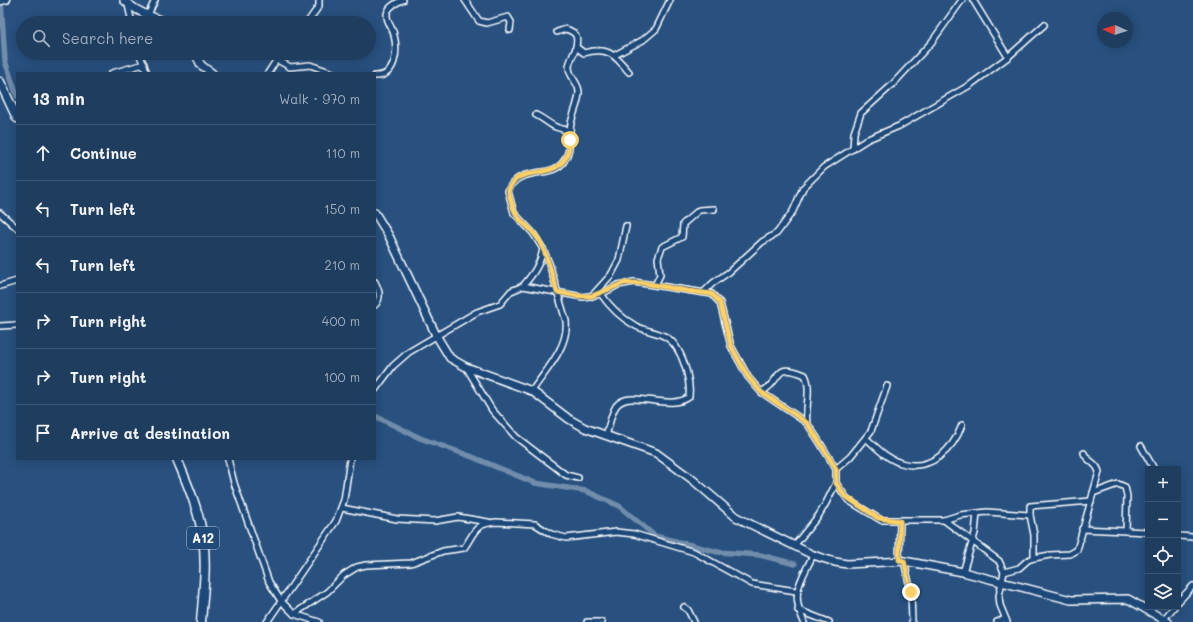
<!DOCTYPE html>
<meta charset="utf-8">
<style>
body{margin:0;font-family:Mali,sans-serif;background:#264465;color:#f1f3f6}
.controls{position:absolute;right:12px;bottom:12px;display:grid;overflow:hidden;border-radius:0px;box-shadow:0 2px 10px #0003}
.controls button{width:36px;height:36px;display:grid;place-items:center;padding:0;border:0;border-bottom:1px solid #3c5674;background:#1e3d5f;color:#f1f3f6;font:20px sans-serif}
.compass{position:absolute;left:1097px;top:12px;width:36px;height:36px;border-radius:50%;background:#1e3d5f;box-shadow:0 2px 10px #0003;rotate:273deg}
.stop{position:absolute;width:12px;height:12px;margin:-9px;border:3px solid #ffd166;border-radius:50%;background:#fff}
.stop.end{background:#ffd166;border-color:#fff;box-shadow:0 1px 4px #0008}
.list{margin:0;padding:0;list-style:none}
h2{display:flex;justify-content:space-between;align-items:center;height:52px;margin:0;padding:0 16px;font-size:17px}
h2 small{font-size:13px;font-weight:400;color:#a1aebd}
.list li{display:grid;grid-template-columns:26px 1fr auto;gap:12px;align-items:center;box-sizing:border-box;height:56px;padding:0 16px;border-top:1px solid #3c5674}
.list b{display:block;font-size:15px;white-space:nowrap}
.list em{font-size:13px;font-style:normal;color:#a1aebd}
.icon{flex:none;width:22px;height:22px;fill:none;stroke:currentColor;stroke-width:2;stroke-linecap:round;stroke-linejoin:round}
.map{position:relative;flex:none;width:1193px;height:622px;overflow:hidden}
.search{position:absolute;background:#1e3d5f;box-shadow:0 2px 10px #0003;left:16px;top:16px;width:360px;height:44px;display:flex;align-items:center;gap:10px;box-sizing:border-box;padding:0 14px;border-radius:22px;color:#a1aebd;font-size:15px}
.panel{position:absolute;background:#1e3d5f;box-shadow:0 2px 10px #0003;left:16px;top:72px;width:360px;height:388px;border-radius:0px}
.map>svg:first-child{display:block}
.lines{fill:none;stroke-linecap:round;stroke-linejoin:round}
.canal{stroke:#718dab;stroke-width:5.5}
.street-casing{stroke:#fff;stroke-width:8}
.secondary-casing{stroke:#fff;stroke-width:10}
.primary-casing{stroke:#fff;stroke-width:11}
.street{stroke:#1f4a7a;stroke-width:5}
.secondary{stroke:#1f4a7a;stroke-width:7}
.primary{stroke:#1f4a7a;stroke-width:8}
.route{stroke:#ffd166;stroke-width:5}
.labels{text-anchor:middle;stroke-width:4;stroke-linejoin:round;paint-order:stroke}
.shield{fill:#1f4a7a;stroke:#bcc9d7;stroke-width:1}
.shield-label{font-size:13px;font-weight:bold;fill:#fff}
</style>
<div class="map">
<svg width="1193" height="622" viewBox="0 0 1193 622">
<rect width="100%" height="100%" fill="#28517f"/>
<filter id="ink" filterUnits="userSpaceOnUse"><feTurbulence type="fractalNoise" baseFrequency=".025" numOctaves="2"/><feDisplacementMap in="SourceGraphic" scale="8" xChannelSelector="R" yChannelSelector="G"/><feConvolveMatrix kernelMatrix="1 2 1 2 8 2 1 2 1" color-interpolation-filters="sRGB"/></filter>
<g filter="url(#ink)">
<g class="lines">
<!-- canal -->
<g class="canal">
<path d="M1,0L5,61L17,96"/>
<path d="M375,416L420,438L470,456L535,483L586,491L619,506L655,536L718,552L760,555L795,564"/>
</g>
<!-- street casing -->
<g class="street-casing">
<g id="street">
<path d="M465,0L479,21L487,23L508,17L511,22L510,30"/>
<path d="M973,0L1008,57"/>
<path d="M0,2L7,0"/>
<path d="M128,5L132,23"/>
<path d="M148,15L155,0"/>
<path d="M307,23L319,6V0"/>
<path d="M557,32L566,29C577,33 578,36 576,47"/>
<path d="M139,53L147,73"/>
<path d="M615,55L643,40L656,29L670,0"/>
<path d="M276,59L290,67L310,65L333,73"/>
<path d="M112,73L144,64"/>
<path d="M268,73L281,53"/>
<path d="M375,76C396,77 398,51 394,35C393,28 386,22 387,14C388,7 397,2 403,0"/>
<path d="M536,115C550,122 552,129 570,130"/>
<path d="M853,149L854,133L861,113L892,85L931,43L962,0"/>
<path d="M0,213L17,228"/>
<path d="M375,282C379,290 382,298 375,305"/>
<path d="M655,285L660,275L658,258L662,247L682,237L683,224L699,210L714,209"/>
<path d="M0,286L17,281"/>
<path d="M523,286C533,274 540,265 543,249"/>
<path d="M704,292L713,283L729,272L762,242L777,233L793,211L803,188L824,167L868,139L899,126L970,85L1008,57L1044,25"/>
<path d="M601,294C610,307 620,317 634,325C643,331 656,331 666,337C682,346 691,380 689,397C669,412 630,388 616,406C611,414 609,426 606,436"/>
<path d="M592,296L611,275L619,260L626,226"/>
<path d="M0,326L17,325"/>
<path d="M466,367L492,410L516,437L566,475L578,478"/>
<path d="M375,390L393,366L409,352L477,312L500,304L511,291L523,286L583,297L601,294L618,285L634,282L712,294L720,303L731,346L748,377L761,392L807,423L817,438L836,469V483L826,503L819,515L794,546"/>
<path d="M532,391C545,371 569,347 566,321L549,263L543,249L533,233L514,213L508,191C519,164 552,180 564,161C571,151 569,141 570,131C570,118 579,105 579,92C579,83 569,77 569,67C569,61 575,53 576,47L584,53C608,46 615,55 629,72"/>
<path d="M761,392C784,381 771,361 805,375C812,388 805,408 807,423"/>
<path d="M866,438C877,448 887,459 901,463C930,472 953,450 962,425"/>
<path d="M1141,446L1154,469"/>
<path d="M228,459L234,483L269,582L281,601L294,614L319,622"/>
<path d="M836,469L850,457L871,431L887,386"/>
<path d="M836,483L848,500L881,520H944L960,515L987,512L1030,515"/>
<path d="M1093,493L1118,484L1125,487L1127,496L1126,531"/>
<path d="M342,508L397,519L435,521L458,517L488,522"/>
<path d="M944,520L999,561L1004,572L999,596L1000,605L1007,622"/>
<path d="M1082,529L1148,532"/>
<path d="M1178,536L1193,537"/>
<path d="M1034,558V535L1030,515V506L1091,501"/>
<path d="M899,561L900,521"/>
<path d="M904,561L911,592L912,622"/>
<path d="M963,572L975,533L977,513"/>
<path d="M1004,572L1019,568L1028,560L1034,558L1050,555L1070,554L1077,550L1099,472C1097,462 1087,462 1084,453"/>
<path d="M1178,602L1193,586"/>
<path d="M684,607L688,610L694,622"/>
<path d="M798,610L829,622"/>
<path d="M294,614L327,592L344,575L357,567L366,565L411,563L443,551L464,548C475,533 473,524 496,522L535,524L551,534L566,538L616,532L634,534L694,552L752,584L796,591"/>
<path d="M1164,619L1174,607"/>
<path d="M267,622L336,521L344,500L350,459"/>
<path d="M587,622H602"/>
<path d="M804,622C790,592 800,583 813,555"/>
<path d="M997,622L1005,619"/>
</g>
</g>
<!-- secondary casing -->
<g class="secondary-casing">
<g id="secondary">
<path d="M124,0C136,12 153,17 168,23"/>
<path d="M195,53L201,65L212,73"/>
<path d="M375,213L389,236L436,335L450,358L466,367L532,391L569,419L585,428L656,453L693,480L736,517L813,555L835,562L847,564L904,561L963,572L1071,600L1128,599L1168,622"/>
</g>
</g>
<!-- primary casing -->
<g class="primary-casing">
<g id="primary">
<path d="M0,82L17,118"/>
<path d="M177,459C188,485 199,511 203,538C207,566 203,595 201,622"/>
</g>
</g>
<!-- street -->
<use href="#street" class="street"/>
<!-- secondary -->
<use href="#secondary" class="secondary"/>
<!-- primary -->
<use href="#primary" class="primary"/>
</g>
</g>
<g class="lines" filter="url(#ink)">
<!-- route -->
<path class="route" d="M570,140C567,189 520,159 509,189C508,193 510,196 511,201C518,226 528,222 539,240C548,256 552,274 557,292L578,296H592L624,283H643L688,291L712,294L720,303L731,346L748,377L761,392L807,423L817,438L836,469V483L845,496L878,518L900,521L899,560L904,561L911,592"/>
</g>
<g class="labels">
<!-- shield labels -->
<rect class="shield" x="187" y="527" width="32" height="22" rx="3"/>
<g class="shield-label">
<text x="203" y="543">A12</text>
</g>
</g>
</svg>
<div class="controls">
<button>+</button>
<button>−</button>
<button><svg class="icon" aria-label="locate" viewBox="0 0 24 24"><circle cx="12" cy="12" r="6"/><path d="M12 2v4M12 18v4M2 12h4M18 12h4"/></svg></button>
<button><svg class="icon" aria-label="layers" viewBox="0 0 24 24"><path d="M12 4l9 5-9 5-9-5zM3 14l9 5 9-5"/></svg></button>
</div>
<svg class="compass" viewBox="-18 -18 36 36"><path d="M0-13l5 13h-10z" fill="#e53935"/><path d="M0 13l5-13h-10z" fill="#a1aebd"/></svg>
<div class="stop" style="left:570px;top:140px"></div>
<div class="stop end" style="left:911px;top:592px"></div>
<div class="search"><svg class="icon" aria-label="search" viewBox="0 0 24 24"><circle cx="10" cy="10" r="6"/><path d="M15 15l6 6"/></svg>Search here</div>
<section class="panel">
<h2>13 min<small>Walk · 970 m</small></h2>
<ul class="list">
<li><svg class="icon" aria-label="ahead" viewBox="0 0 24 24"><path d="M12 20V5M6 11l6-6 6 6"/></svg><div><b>Continue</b></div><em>110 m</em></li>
<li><svg class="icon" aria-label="left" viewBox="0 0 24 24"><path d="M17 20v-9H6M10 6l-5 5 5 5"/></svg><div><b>Turn left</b></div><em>150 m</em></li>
<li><svg class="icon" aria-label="left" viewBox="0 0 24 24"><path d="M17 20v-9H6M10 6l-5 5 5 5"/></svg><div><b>Turn left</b></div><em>210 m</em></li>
<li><svg class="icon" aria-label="right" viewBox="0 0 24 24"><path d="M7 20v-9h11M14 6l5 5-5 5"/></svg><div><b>Turn right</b></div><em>400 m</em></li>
<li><svg class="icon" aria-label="right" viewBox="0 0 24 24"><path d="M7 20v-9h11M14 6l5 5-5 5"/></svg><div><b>Turn right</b></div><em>100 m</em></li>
<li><svg class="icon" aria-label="arrive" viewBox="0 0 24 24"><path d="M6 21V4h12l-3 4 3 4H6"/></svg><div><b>Arrive at destination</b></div></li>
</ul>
</section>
</div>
